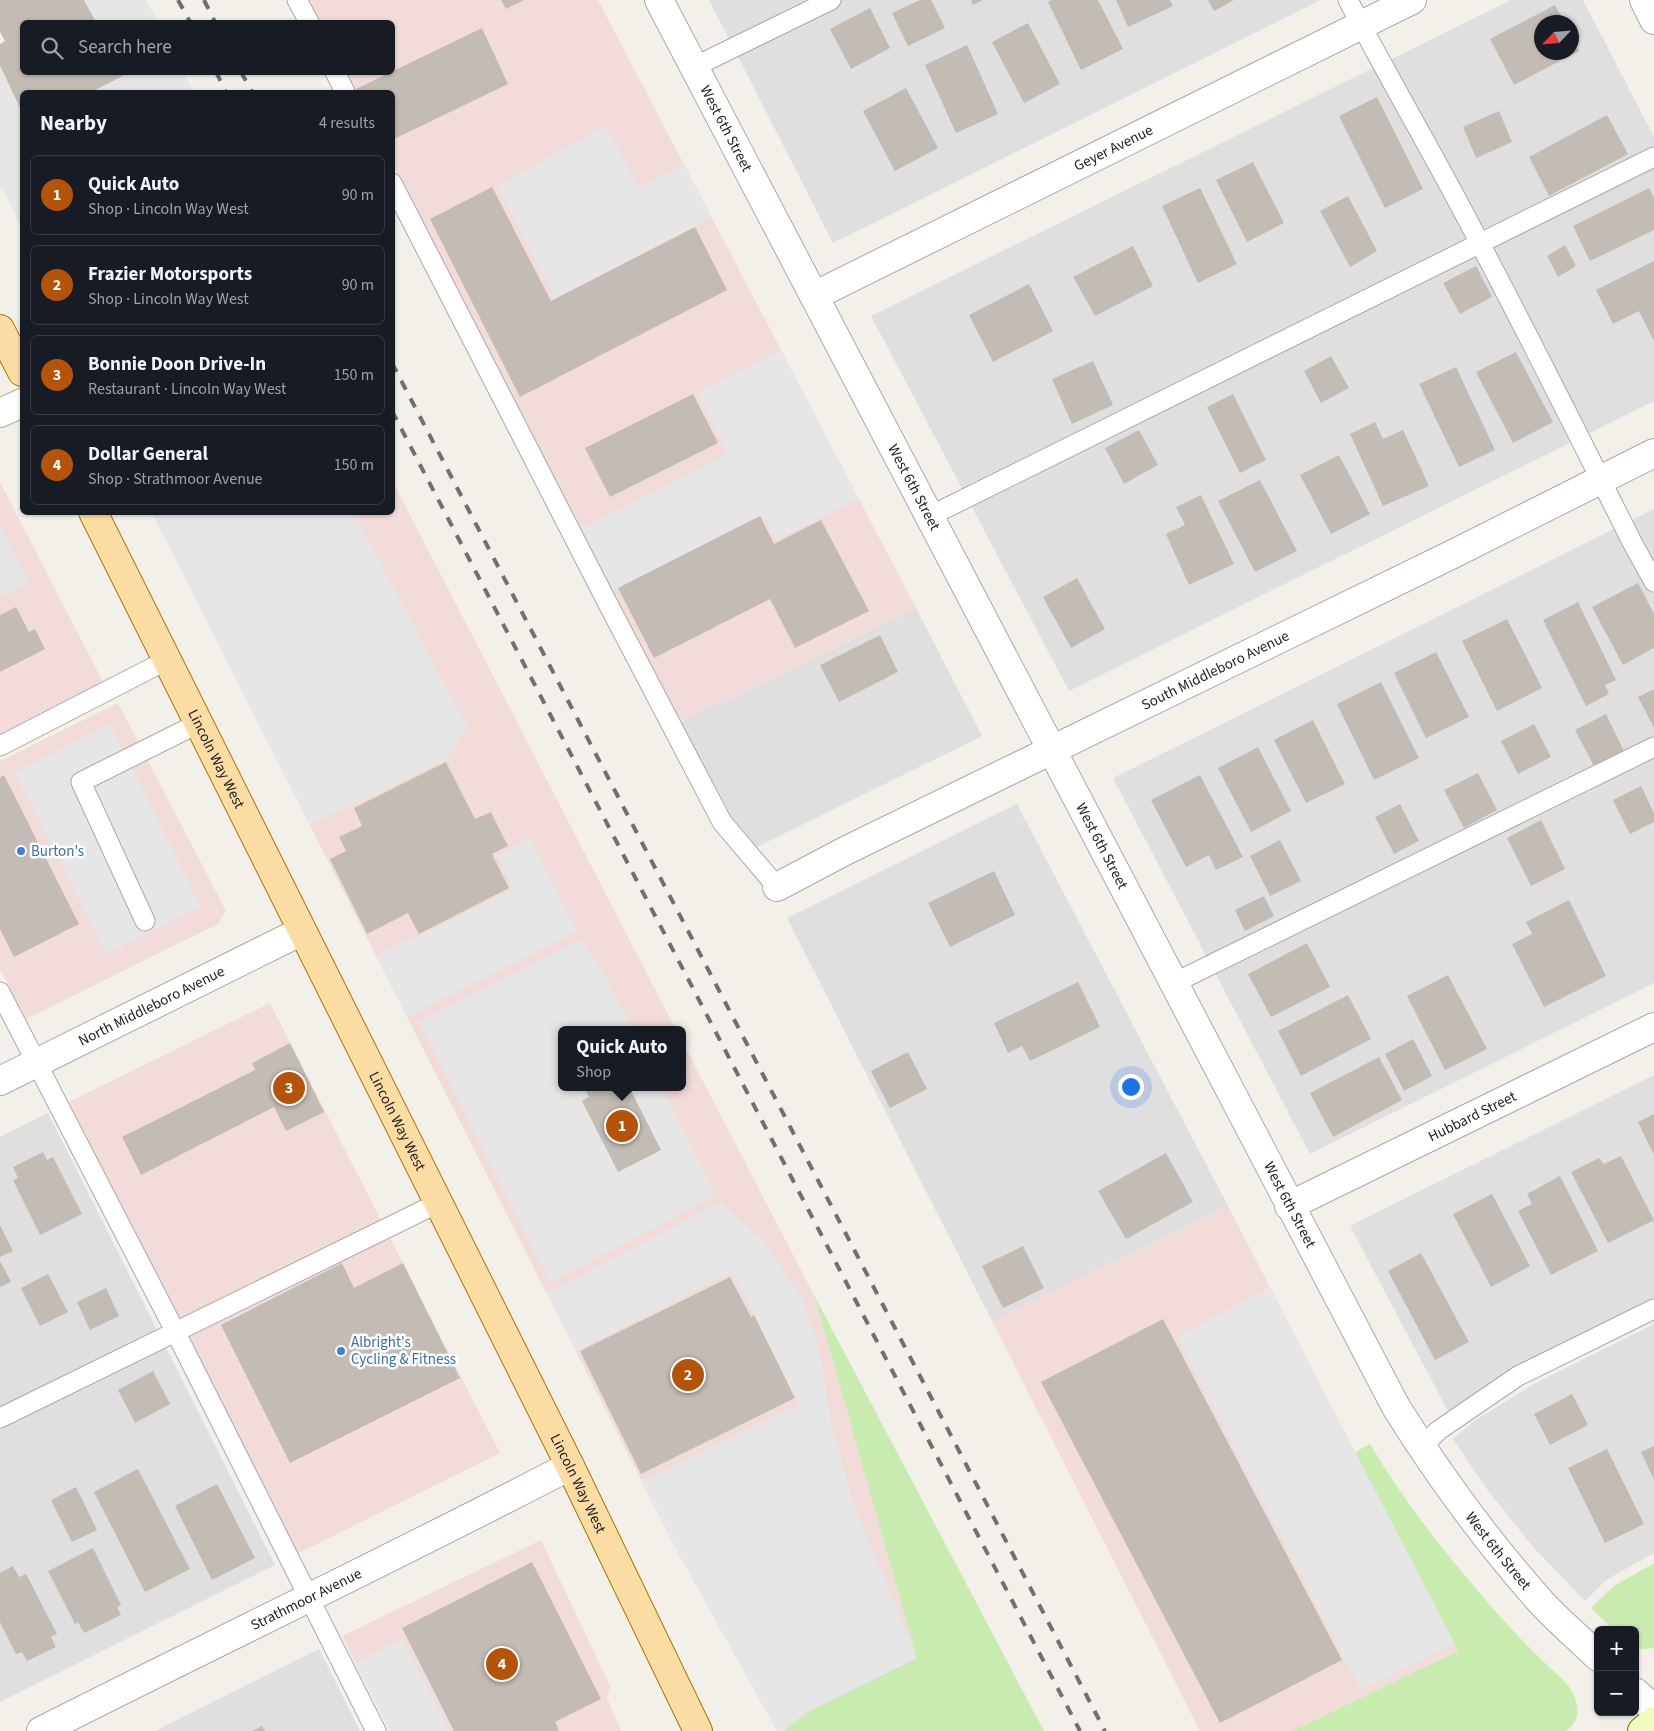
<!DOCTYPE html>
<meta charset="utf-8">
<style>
body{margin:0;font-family:"Source Sans 3",sans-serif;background:#20242c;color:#f1f3f6}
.controls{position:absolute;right:15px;bottom:15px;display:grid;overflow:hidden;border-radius:8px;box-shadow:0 1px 4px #0004}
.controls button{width:45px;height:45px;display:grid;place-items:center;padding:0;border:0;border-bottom:1px solid #363941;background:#171b24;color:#f1f3f6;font:25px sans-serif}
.compass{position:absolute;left:1534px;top:15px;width:45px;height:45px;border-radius:50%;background:#171b24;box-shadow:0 1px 4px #0004;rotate:244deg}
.you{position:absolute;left:1130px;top:1086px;width:18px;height:18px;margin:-12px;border:4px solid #fff;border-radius:50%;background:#1a73e8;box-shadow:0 0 0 8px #1a73e833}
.badge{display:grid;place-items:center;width:32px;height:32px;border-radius:50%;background:#b45309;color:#fff;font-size:16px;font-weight:700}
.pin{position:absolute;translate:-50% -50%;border:2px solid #fff;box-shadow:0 1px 5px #0006}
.popup{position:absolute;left:558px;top:1026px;width:128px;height:65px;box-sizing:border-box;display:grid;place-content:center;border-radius:8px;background:#171b24;filter:drop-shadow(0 1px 4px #0005);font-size:16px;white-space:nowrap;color:#9ea1a6}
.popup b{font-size:19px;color:#f1f3f6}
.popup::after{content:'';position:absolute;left:50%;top:100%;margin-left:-10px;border:10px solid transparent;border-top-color:#171b24}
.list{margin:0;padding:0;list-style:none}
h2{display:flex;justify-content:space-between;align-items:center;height:65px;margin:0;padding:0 20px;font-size:21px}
h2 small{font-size:16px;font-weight:400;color:#9ea1a6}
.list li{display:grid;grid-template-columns:32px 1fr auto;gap:15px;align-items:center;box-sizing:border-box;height:80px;margin:0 10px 10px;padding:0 10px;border:1px solid #363941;border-radius:8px}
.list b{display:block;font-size:19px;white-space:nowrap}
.list p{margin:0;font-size:16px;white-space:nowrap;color:#9ea1a6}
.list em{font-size:16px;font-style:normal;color:#9ea1a6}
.icon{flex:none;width:28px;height:28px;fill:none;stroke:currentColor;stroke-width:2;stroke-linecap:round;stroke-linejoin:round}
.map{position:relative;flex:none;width:1654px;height:1731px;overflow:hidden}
.search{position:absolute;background:#171b24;box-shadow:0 1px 4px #0004;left:20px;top:20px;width:375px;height:55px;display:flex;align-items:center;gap:12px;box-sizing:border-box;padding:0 18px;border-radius:8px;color:#9ea1a6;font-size:19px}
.panel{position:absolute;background:#171b24;box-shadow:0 1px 4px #0004;left:20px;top:90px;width:375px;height:425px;border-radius:8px}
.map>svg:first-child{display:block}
.residential{fill:#e0dfdf;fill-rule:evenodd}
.commercial{fill:#f2dcd9}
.grass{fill:#c8ebb0}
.parking{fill:#e6e6e6}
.building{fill:#c3bcb5}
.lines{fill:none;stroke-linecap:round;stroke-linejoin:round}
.service-casing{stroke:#a9a9a9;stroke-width:21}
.minor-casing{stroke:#a9a9a9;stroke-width:30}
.tertiary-casing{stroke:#a9a9a9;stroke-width:30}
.secondary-casing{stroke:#657c06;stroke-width:30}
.primary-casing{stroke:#9f7801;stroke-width:30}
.service{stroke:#fff;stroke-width:19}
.minor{stroke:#fff;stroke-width:28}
.tertiary{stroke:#fff;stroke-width:28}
.secondary{stroke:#f2fabf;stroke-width:28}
.primary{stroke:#fbdda4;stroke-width:28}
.rail{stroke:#707070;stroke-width:4;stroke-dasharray:10 10;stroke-linecap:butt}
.shop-dot{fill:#3f7fe0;stroke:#fff;stroke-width:2}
.labels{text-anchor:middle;stroke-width:5;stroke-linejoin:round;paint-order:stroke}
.street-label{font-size:15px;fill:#222;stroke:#fff}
.shop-label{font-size:15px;fill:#366cbe;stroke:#fff;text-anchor:start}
</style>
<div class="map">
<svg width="1654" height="1731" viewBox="0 0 1654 1731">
<rect width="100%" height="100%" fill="#f2f0e9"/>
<!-- residential -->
<g class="residential">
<path d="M709,0H1321L833,243Z"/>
<path d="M1511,0H1583L1654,137V401L1069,691L871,316ZM1542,22H1572V52H1542Z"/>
<path d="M1654,509V983L1310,1154L1113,778Z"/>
<path d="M916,608L982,736L755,848L725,812L679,723Z"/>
<path d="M1017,804L1228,1206L992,1321L787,918Z"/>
<path d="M1654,1075V1299L1519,1367L1448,1411L1350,1226Z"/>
<path d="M48,1113L275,1565L0,1702V1137Z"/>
<path d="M1654,1324V1553L1606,1580L1585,1601L1534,1548L1486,1488L1453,1439L1476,1420L1532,1385Z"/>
<path d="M319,1649L360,1731H155Z"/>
</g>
<!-- commercial -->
<g class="commercial">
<path d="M308,0H598L916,608L679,723L393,164L392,92H356L346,73L392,72V22H320Z"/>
<path d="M0,482L104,684L0,736Z"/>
<path d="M393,482L676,1030H562V1087H682V1041L814,1295L917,1658L807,1712L783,1731H777L675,1547L152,513L392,512Z"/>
<path d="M118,703L226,911L218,924L26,1019L0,969V761Z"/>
<path d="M270,1003L500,1453L295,1555L69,1102Z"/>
<path d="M1228,1206L1458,1651L1292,1731H1200L992,1321Z"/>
<path d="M541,1540L610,1686L607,1698L621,1731H390L342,1636Z"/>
</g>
<!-- grass -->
<g class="grass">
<path d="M814,1295L1044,1731H783L807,1712L917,1658Z"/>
<path d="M1370,1444C1401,1496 1438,1545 1478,1591C1498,1615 1520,1639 1543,1661C1553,1672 1570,1682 1575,1698C1580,1711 1578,1722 1566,1731H1292L1458,1651L1355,1452Z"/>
<path d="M1654,1563V1648L1640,1649L1635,1647V1630H1614L1591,1608L1614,1586Z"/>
</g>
<!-- parking -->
<g class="parking">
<path d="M84,0H146L158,22H96Z"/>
<path d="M0,67L22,112V228L3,189L0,190Z"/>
<path d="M121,72L183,73L194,92H91L122,77Z"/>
<path d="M606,126L638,187L684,164L712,218L555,298L497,186Z"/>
<path d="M781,351L859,499L776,540L762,514L612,591L579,529L727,454L697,393Z"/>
<path d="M152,513H354L468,728L448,758L310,825Z"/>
<path d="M0,526L30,583L0,598Z"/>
<path d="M110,723L201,907L106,954L15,773Z"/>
<path d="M530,838L577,931L407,1017L376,955L414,937L420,936L513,889L497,856Z"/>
<path d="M580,940L603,971L632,1030H562V1087H584L589,1097L582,1102L618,1172L661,1150L629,1087H662L716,1195L550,1283L419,1022Z"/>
<path d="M721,1202L764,1242L801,1296L819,1348L831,1422L853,1502L917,1658L807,1712L783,1731H777L675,1547L642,1481L799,1404L732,1272L576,1351L547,1293Z"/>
<path d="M1269,1287L1455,1644L1361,1690L1177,1337Z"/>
<path d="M402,1639L450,1731H390L355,1663Z"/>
</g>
<!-- building -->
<g class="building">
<path d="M0,0H84L96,22H22V72H121L123,76L91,92H22V112L0,66V44L5,41L0,32Z"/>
<path d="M501,0H524L506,9Z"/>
<path d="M920,0H931L945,28L908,46L892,13Z"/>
<path d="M971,0H983L973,5Z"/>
<path d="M1052,0H1098L1123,49L1081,70L1048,2Z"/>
<path d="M1116,0H1170L1173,6L1128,27Z"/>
<path d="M1208,0H1234L1214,11Z"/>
<path d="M1555,5L1564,22H1542V52H1572V37L1579,51L1514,85L1490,39Z"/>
<path d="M870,8L890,48L851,69L830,29Z"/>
<path d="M1028,23L1060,84L1024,103L992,42Z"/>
<path d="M482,28L508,84L392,140V92H358L356,89Z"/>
<path d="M967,45L998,114L956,133L925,65Z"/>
<path d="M906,88L938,148L895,171L863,111Z"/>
<path d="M1377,97L1423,189L1385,208L1339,116Z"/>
<path d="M1499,111L1512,142L1476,158L1463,127Z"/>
<path d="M1607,115L1628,154L1549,196L1529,157Z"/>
<path d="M1253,162L1284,223L1247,242L1216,180Z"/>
<path d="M492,187L551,301L695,227L727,290L520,397L430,219Z"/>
<path d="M1200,188L1237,264L1198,283L1162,206Z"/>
<path d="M1649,188L1654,198V230L1590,261L1573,226Z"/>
<path d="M1348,196L1377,251L1350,267L1320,211Z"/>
<path d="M1565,245L1576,266L1558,277L1547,256Z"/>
<path d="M1133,246L1153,286L1095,316L1073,277Z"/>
<path d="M1654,261V341L1639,311L1613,324L1596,290Z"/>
<path d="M1476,266L1492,297L1460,314L1443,283Z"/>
<path d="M1029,284L1053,331L993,362L969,315Z"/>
<path d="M1516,352L1553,422L1513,443L1476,372Z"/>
<path d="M1331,356L1349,388L1321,403L1304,371Z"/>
<path d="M1093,361L1113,405L1072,424L1052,379Z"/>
<path d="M1456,367L1495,450L1459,467L1419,384Z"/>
<path d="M693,394L718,443L610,497L585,448Z"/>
<path d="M1233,394L1266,460L1240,473L1207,407Z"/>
<path d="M1375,422L1383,439L1403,430L1429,486L1383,506L1350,434Z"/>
<path d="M1139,430L1158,465L1124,484L1105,448Z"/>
<path d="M1339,455L1370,514L1331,534L1300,475Z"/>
<path d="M1260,480L1297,551L1255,572L1218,501Z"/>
<path d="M1201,495L1234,564L1189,585L1166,534L1185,525L1176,507Z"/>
<path d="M760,516L774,544L821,520L869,611L795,648L770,599L654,658L618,588Z"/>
<path d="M1077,578L1105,629L1071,648L1043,597Z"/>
<path d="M1638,583L1654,614V648L1623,665L1592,607Z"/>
<path d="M1578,602L1616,680L1605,685L1609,694L1586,706L1543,620Z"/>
<path d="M16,607L29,632L35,629L45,649L0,672V615Z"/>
<path d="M1507,619L1542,688L1497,711L1462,641Z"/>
<path d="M880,635L898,672L839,702L820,665Z"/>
<path d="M1436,652L1469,717L1426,738L1394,673Z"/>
<path d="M1381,682L1419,758L1374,780L1337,704Z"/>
<path d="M1654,689V728L1638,697Z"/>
<path d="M1606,714L1625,753L1595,768L1575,730Z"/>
<path d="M1313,720L1345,784L1306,803L1274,740Z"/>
<path d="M1534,724L1551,757L1518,774L1501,741Z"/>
<path d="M1258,747L1291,811L1251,832L1218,768Z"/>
<path d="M446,762L475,819L491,812L508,846L492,854L509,888L419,934L408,913L367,934L330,859L346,851L339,837L362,826L354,808Z"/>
<path d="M1478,773L1497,810L1464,828L1444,790Z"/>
<path d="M4,775L79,924L14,957L0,929V778Z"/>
<path d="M1200,775L1243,857L1216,870L1209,855L1186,867L1151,800Z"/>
<path d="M1641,786L1654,813V822L1630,834L1613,800Z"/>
<path d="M1400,804L1419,841L1394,854L1375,817Z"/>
<path d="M1541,820L1565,869L1531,886L1507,838Z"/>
<path d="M1280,840L1301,881L1270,896L1250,856Z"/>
<path d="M994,871L1015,915L950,947L928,903Z"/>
<path d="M1264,896L1274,916L1245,931L1235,910Z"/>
<path d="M1569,900L1606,976L1544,1007L1512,944L1532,934L1526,922Z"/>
<path d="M1307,943L1330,987L1271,1017L1248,974Z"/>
<path d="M1448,975L1487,1049L1445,1070L1407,996Z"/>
<path d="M1078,982L1100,1027L1030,1061L1022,1046L1008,1053L994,1023Z"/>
<path d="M1348,995L1371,1039L1301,1076L1278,1031Z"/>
<path d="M1413,1039L1432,1076L1404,1091L1385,1054Z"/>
<path d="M290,1043L324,1112L286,1131L274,1107L141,1175L122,1137L255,1070L252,1063Z"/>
<path d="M908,1052L927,1089L890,1108L871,1071Z"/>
<path d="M1379,1057L1402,1100L1333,1137L1310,1093Z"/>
<path d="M584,1087H629L661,1150L618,1172L582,1101L589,1097Z"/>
<path d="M1654,1114V1155L1638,1122Z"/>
<path d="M43,1152L47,1160L53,1157L82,1214L40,1235L13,1180L18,1178L13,1167Z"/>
<path d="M1166,1153L1193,1202L1126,1239L1098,1191Z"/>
<path d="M1621,1156L1654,1220L1608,1243L1571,1172L1599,1158L1604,1164Z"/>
<path d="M1560,1176L1598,1251L1551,1275L1518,1211L1532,1204L1527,1194Z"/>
<path d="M1492,1194L1530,1266L1491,1287L1453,1214Z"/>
<path d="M0,1225L13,1251L0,1257Z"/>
<path d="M1023,1246L1044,1288L1003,1308L982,1266Z"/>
<path d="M1421,1253L1469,1342L1435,1360L1388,1271Z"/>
<path d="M0,1261L11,1282L0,1287Z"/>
<path d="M342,1263L354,1288L403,1263L460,1378L290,1463L221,1325Z"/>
<path d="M48,1274L68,1312L40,1326L21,1288Z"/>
<path d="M730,1277L751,1317L754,1315L795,1398L641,1474L580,1351Z"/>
<path d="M106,1288L119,1316L90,1330L77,1302Z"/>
<path d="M1163,1319L1342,1660L1220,1723L1041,1382Z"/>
<path d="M153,1371L170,1404L135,1423L118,1390Z"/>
<path d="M1572,1394L1588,1425L1550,1445L1534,1414Z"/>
<path d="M1654,1446V1480L1641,1452Z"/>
<path d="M1607,1449L1644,1524L1605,1543L1568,1468Z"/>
<path d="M138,1469L190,1569L145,1592L94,1492Z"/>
<path d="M217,1484L255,1558L212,1580L175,1506Z"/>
<path d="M76,1487L97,1530L72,1542L51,1500Z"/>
<path d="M93,1548L121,1605L117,1607L121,1615L84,1633L78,1622L75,1624L48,1571Z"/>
<path d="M532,1562L601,1699L555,1722L559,1731H454L402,1628Z"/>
<path d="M13,1566L19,1577L26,1574L57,1634L51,1637L56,1647L27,1661L22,1652L16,1654L0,1622V1573Z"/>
<path d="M262,1726L265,1731H252Z"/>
</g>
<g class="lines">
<!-- service casing -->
<g class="service-casing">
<g id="service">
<path d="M297,0L309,22"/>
<path d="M1348,0C1379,60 1412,117 1444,176C1510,297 1571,421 1633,544L1654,582"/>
<path d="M694,67L831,0"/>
<path d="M335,72L345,92"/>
<path d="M392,183L607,602L722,822L777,887"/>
<path d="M928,517L1654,157"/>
<path d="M0,746L167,660"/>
<path d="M145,921L81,782L199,723"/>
<path d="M1174,983L1654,747"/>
<path d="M0,992L175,1331L376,1731"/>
<path d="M0,1418L438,1203"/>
<path d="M1421,1447L1439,1430L1518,1376L1654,1309"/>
</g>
</g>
<!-- minor casing -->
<g class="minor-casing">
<g id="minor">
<path id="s1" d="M659,0L1396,1407C1439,1476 1486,1540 1540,1601C1558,1621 1579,1638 1598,1657"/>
<path id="s2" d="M814,296L1412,0"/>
<path d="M0,413L22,403"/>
<path id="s3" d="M777,887L845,851L1453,554L1654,453"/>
<path id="s4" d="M0,1081L302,931"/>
<path id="s5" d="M1289,1206L1654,1027"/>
<path d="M1635,1692L1654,1709"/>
<path id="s6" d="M41,1731C217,1642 395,1557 570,1466"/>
</g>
</g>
<!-- tertiary casing -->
<g class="tertiary-casing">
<path id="tertiary" d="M1644,0L1654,20"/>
</g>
<!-- secondary casing -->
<g class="secondary-casing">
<path id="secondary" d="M1642,1731L1654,1721"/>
</g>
<!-- primary casing -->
<g class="primary-casing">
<g id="primary">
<path d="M0,329L22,372"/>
<path id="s7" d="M93,512L570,1466L698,1731"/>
</g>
</g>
<!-- service -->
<use href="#service" class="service"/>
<!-- minor -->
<use href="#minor" class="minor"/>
<!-- tertiary -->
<use href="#tertiary" class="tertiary"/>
<!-- secondary -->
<use href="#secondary" class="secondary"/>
<!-- primary -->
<use href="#primary" class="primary"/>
<!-- rail -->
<g class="rail">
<path d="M178,0L190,22"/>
<path d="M204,0L215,22"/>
<path d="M216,72L226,92"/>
<path d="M241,72L252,92"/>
<path d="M392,363L1105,1731"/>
<path d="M392,411L1080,1731"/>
</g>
</g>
<!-- markers -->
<g class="shop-dot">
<circle cx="21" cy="851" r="5"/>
<circle cx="341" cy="1351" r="5"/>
</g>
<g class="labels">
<!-- street labels -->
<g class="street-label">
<text dy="5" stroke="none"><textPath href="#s1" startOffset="145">West 6th Street</textPath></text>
<text dy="5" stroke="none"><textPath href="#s2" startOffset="334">Geyer Avenue</textPath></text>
<text dy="5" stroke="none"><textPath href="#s1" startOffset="550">West 6th Street</textPath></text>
<text dy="5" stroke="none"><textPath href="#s3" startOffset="489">South Middleboro Avenue</textPath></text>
<text dy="5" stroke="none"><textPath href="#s7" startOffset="276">Lincoln Way West</textPath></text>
<text dy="5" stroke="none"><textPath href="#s1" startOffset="955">West 6th Street</textPath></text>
<text dy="5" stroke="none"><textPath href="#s4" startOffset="169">North Middleboro Avenue</textPath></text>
<text dy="5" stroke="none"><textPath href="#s5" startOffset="204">Hubbard Street</textPath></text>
<text dy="5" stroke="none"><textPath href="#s7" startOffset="681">Lincoln Way West</textPath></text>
<text dy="5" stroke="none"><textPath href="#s1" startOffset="1360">West 6th Street</textPath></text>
<text dy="5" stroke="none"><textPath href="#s7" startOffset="1086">Lincoln Way West</textPath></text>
<text dy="5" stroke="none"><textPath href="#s1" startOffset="1765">West 6th Street</textPath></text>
<text dy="5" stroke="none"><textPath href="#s6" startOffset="296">Strathmoor Avenue</textPath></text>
</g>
<!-- shop labels -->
<g class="shop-label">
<text x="31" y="856">Burton's</text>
<text x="351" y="1347">Albright's<tspan x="351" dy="17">Cycling &amp; Fitness</tspan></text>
</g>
</g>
</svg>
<div class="controls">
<button>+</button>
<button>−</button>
</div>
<svg class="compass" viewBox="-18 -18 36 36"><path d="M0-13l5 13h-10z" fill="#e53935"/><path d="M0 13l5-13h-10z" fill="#9ea1a6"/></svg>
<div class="you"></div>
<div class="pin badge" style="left:622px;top:1126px">1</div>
<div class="popup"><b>Quick Auto</b>Shop</div>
<div class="pin badge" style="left:688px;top:1375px">2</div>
<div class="pin badge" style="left:289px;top:1088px">3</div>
<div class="pin badge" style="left:502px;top:1664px">4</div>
<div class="search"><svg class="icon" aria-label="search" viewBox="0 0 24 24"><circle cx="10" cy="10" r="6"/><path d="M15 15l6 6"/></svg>Search here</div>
<section class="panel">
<h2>Nearby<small>4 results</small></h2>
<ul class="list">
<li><span class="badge">1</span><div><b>Quick Auto</b><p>Shop · Lincoln Way West</p></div><em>90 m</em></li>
<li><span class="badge">2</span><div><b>Frazier Motorsports</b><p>Shop · Lincoln Way West</p></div><em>90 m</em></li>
<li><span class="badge">3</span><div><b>Bonnie Doon Drive-In</b><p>Restaurant · Lincoln Way West</p></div><em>150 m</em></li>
<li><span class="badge">4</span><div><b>Dollar General</b><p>Shop · Strathmoor Avenue</p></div><em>150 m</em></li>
</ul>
</section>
</div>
